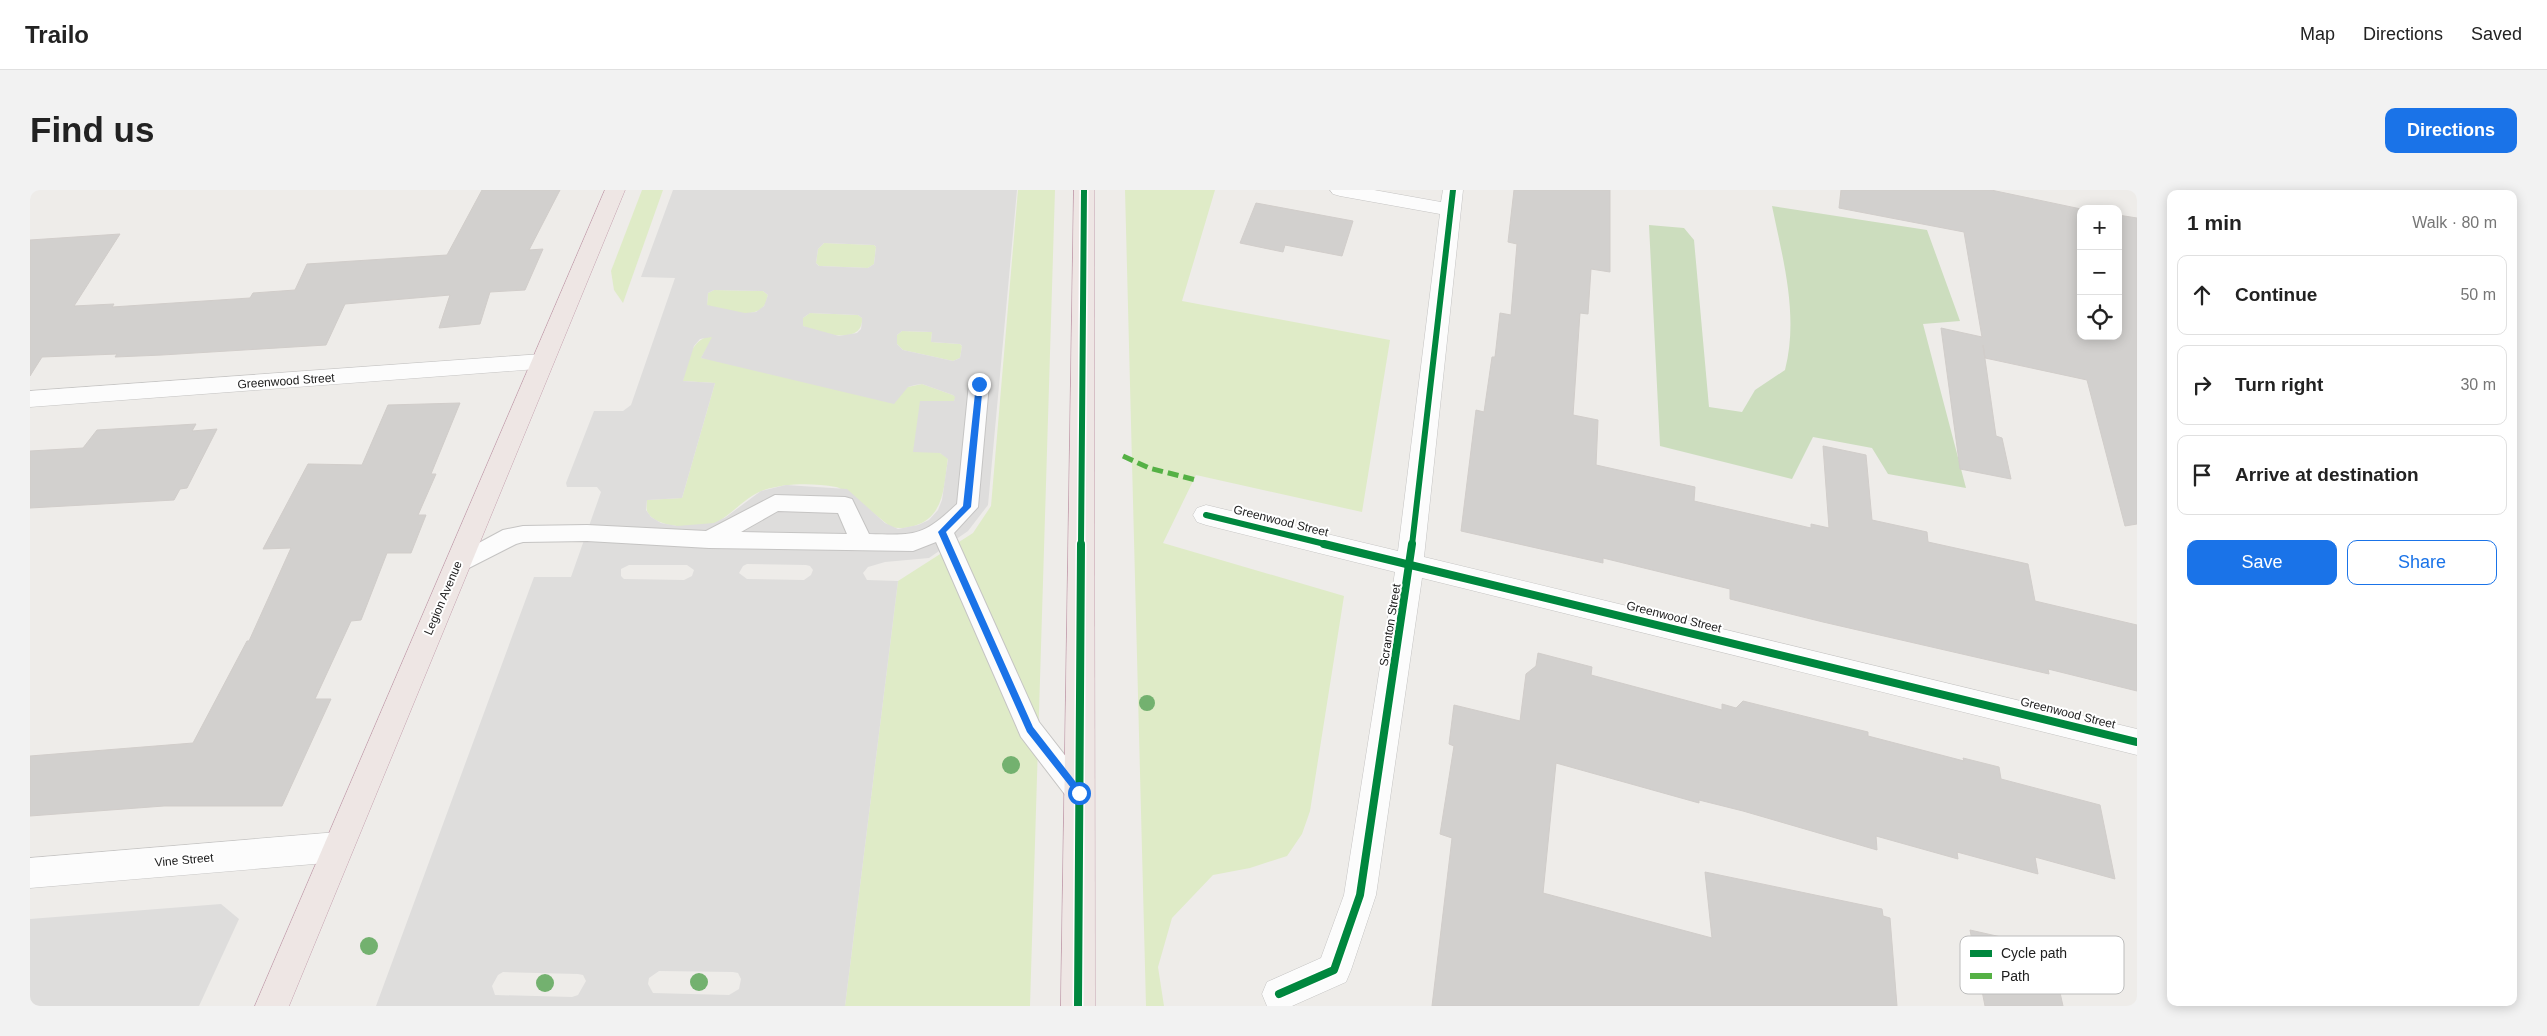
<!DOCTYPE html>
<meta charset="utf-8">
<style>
body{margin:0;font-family:Arial,sans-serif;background:#f2f2f2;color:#222}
.controls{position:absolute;right:15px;top:15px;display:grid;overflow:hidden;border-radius:10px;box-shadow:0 2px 12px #0003}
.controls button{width:45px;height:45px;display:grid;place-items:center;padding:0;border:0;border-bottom:1px solid #e0e0e0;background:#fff;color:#222;font:25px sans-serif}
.stop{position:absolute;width:15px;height:15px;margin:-11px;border:4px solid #1a73e8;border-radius:50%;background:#fff}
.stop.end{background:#1a73e8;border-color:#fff;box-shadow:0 1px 5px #0008}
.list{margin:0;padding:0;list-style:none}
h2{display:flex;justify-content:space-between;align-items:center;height:65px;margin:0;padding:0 20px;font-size:21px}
h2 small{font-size:16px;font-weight:400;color:#767676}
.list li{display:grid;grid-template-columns:32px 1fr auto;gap:15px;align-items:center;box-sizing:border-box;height:80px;margin:0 10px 10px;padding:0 10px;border:1px solid #e0e0e0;border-radius:10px}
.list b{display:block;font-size:19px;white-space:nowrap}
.list em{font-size:16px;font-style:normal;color:#767676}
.actions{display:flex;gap:10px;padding:15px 20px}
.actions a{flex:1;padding:11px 0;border:1px solid #1a73e8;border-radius:10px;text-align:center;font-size:18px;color:#1a73e8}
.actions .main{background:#1a73e8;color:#fff}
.icon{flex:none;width:28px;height:28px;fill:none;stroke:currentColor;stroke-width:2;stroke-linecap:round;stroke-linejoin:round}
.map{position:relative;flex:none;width:2107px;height:816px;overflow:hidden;border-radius:10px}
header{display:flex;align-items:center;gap:30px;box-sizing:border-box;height:70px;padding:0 25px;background:#fff;border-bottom:1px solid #e0e0e0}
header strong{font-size:24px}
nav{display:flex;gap:28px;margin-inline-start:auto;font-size:18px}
.intro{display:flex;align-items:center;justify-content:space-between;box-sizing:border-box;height:120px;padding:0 30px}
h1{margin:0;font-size:35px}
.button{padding:12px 22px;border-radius:10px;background:#1a73e8;color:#fff;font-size:18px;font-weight:700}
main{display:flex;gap:30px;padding:0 30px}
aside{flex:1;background:#fff;border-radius:10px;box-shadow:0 2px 12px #0003}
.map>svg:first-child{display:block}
.grass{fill:#dfebc7}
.forest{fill:#ccddbe}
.parking{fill:#dedddc;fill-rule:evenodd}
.building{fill:#d2d0ce;stroke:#d1cdca}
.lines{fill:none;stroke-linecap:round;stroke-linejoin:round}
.service-casing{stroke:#c5c4c3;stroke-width:2}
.minor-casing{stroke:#c5c4c3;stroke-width:1}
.trunk-casing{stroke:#c4a0ae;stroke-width:1}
.service{fill:#fcfcfc;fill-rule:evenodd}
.minor{fill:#fcfcfc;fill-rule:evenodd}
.trunk{fill:#eee6e4;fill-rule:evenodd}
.quiet{stroke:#55b145;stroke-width:5;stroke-dasharray:11 5;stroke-linecap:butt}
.cycleway-far1-casing{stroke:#fff;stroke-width:9}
.cycleway-casing{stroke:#fff;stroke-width:11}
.cycleway-far1{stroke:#00873e;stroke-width:6}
.cycleway{stroke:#00873e;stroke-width:8}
.tree{fill:#73b16f}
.route{fill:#1a73e8}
.labels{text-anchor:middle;stroke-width:4;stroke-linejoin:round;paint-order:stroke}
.street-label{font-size:12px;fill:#202020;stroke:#fff}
.key{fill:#fff;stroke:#bcbcbc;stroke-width:1}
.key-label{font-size:14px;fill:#202020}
</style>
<header>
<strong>Trailo</strong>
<nav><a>Map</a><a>Directions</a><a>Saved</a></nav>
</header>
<div class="intro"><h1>Find us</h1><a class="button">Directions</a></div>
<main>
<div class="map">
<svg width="2107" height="816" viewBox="0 0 2107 816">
<rect width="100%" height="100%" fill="#eeece9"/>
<!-- grass -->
<g class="grass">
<path d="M612,0H633L593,113L584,100L581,81Z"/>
<path d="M988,0H1025L1000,816H815L868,391L943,343L961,316Z"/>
<path d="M1095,0H1185L1152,111L1360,150L1332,322L1166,285L1133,353L1314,406L1280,621L1272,644L1257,666L1220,678L1183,685L1142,728L1128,777L1134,816H1116Z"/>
<path d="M794,53L844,55L846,57L844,74L838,78L789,76L786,73L788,59Z"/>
<path d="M684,100L733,101L738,105C737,108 736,114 734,116C723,130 690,121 677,115L678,103Z"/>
<path d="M780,123L828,125L832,128C834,156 788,144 773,136V128Z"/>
<path d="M872,141L902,142L901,152L930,154L932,156L930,168L923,171L873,160L867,154V145Z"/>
<path d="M677,147H682V150L671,168L878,197L892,194L923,205L926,207L924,211H890L910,263L918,268C914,295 915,327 884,336C876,338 869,339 861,337C851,330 815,298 806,297C783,293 756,293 734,300C716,306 704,323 687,332C672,339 625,340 617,321C616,318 617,313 617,310L652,308L685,193L653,191C656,175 660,152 677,147Z"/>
</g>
<!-- forest -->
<path class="forest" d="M1742,16L1897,40L1930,131L1893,134L1936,298L1858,284L1842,258L1783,247L1762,289L1630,256L1619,35L1654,38L1664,50L1679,217L1712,222L1725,200L1755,180C1769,125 1753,70 1742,16Z"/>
<!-- parking -->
<g class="parking">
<path d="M643,0H987L958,315L938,341L899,368L855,372L838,377L833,383L837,390L868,391L815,816H346L504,387H541L571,302L567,297H537L536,293L564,221H593L601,215L645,88L611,87ZM794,53L844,55L846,57L844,74L838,78L789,76L786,73L788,59ZM684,100L733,101L738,105L734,116L726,122L715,123L677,115L678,103ZM780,123L828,125L832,128V132L831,139L827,143L809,146L773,136V128ZM872,141L902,142L901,152L930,154L932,156L930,168L923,171L873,160L867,154V145ZM682,147L671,168L864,214L878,197L885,195L892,194L923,205L925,207L924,211H890L883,262L910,263L918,269L912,310L908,320L899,330L888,335L868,339L855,333L817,299L756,295L731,301L696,327L684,333L647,336L631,333L621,327L616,320L617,310L652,308L685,193L653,191L664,156L670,149ZM717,374L776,375L780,376L783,380L781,385L774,390L717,389L709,383L713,376ZM599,375H657L664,380L662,386L654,390L594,389L591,386V379ZM629,781L703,782L708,783L711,789L709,799L699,805L623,803L618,794L619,788ZM473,782L548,784L553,785L556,791L548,805L542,807L465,805L462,796L468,785Z"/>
<path d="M191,714L209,729L169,816H0V729Z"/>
</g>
<!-- building -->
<g class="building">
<path d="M452,0H530L499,60L513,59L495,100L460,102L450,134L409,138L420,105L315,114L296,155L132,165L85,167L87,164L12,167L0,186V50L90,44L44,116L84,114L82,117L220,108L223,103L265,100L277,74L417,65Z"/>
<path d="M1484,0H1580V82L1561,79L1558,124L1550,123L1543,225L1568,230L1566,275L1665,297L1664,311L1781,338V334L1799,338L1793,256L1836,265L1842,330L1897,342L1898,352L1998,374L2005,411L2107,435V501L2018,479L2019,484L1793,432L1700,409V399L1573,368V373L1431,341L1446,220L1454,222L1462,167H1465L1470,123L1481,125L1487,54L1478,52Z"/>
<path d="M1811,0H1961L2051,19V146H2088V25L2107,28V334L2095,336L2057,190L1955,168L1953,155L1966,246L1972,248L1981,289L1930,279L1911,138L1952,147L1934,42L1809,18Z"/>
<path d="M1226,13L1323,31L1312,66L1255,55L1253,62L1210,53Z"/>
<path d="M430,213L401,284H406L388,325H396L381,363H357L331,430L321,431L285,509H301L252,616H134L0,626V566L163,553L217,451H219L261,358L233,359L278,274L332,275L358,215Z"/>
<path d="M166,234L162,241L187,239L157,298L150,299L144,310L0,318V261L53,258L67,240Z"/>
<path d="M1508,463L1562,477L1561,485L1692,520V514L1706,518L1713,511L1838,542V546L1934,571L1933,568L1969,577L1971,589L2070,615L2085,689L2005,667L2008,684L1927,662L1928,669L1846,646L1847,660L1713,621L1669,610V613L1526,573L1513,703L1682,748L1675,682L1852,719L1853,726L1860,728L1867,816H1402L1422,648L1410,644L1424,556L1419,554L1424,515L1490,531L1496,484L1506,476Z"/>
<path d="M1940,740L2020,758L2033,816H1955Z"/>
</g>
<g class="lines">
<!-- service casing -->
<g class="service-casing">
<path id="service" d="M949,187L956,189L959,194L948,317L924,343L1009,532L1058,595L1062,603L1058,611L1049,614L1040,611L991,547L906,352L883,361L679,358L557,351L493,352L486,354L427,384L419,381L416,375L419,369L473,340L493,336L557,335L676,341L745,305L815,307L822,309L839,344C886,345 892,347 927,314L939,194L942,189ZM748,321L808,323L817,344L711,342Z"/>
</g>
<!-- minor casing -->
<g class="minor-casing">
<g id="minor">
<path d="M1300,0H1344L1411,12L1413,0H1433L1394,367L2107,539V565L1392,388L1346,705L1321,780L1316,792L1262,816H1237L1232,804L1237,792L1291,768L1314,705L1365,382L1176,335L1167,332L1163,325L1167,318L1176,315L1368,361L1410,24L1310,6L1303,4Z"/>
<path d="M512,164L520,166L524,172L520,178L0,217V201Z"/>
<path d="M308,642L319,646L324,657L319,668L308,672L0,698V668Z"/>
</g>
</g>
<!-- trunk casing -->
<g class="trunk-casing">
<g id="trunk">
<path d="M575,0H595L259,816H225Z"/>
<path d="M1044,0H1064L1065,816H1031Z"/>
</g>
</g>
<!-- service -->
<use href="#service" class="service"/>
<!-- minor -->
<use href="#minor" class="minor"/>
<!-- trunk -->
<use href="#trunk" class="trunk"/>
<!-- quiet -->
<path class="quiet" d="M1093,266L1119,278L1166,290"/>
<!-- cycleway-far1 casing -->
<g class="cycleway-far1-casing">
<g id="cycleway-far1">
<path d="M1176,325L1299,355"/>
<path d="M1051,355L1054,0"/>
<path d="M1382,355L1423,0"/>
</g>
</g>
<!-- cycleway casing -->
<g class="cycleway-casing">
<g id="cycleway">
<path d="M1294,354L2107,552"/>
<path d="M1249,804L1304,780L1330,705L1382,354"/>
<path d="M1048,816L1051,354"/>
</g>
</g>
<!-- cycleway-far1 -->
<use href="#cycleway-far1" class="cycleway-far1"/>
<!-- cycleway -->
<use href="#cycleway" class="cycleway"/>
</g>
<!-- trees -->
<g class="tree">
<circle cx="1117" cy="513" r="8"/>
<circle cx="981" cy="575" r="9"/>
<circle cx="339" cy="756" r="9"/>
<circle cx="669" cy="792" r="9"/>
<circle cx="515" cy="793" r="9"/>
</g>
<!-- route -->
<path class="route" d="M949,192L953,194L941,317L916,342L1003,537L1052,600L1054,603L1049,608L997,542L908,342L933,316L946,194Z"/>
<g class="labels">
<!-- street labels -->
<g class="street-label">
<text transform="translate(256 191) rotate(-4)" y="4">Greenwood Street</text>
<text transform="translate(1251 331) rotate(14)" y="4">Greenwood Street</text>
<text transform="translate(413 408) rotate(-67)" y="4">Legion Avenue</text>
<text transform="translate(1644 427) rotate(14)" y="4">Greenwood Street</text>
<text transform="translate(1360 435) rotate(-81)" y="4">Scranton Street</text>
<text transform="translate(2038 523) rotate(14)" y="4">Greenwood Street</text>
<text transform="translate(154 670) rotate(-5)" y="4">Vine Street</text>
</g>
</g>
<!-- legend -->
<rect x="1930" y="746" width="164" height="58" rx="8" class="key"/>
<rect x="1940" y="760" width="22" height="7" fill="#00873e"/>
<rect x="1940" y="783" width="22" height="6" fill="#55b145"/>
<g class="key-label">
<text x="1971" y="768">Cycle path</text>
<text x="1971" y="791">Path</text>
</g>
</svg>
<div class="controls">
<button>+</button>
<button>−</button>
<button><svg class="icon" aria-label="locate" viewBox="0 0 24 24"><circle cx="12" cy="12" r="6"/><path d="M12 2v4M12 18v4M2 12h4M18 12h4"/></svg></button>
</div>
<div class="stop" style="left:1049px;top:603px"></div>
<div class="stop end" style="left:949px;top:194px"></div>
</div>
<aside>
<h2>1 min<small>Walk · 80 m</small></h2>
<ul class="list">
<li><svg class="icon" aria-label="ahead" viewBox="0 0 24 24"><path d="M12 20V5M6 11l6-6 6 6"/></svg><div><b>Continue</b></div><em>50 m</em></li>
<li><svg class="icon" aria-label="right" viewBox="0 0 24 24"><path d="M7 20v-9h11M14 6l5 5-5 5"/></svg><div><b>Turn right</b></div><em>30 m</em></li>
<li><svg class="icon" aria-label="arrive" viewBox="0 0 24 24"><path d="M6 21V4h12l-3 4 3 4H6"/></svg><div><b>Arrive at destination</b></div></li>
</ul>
<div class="actions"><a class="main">Save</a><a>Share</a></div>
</aside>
</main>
